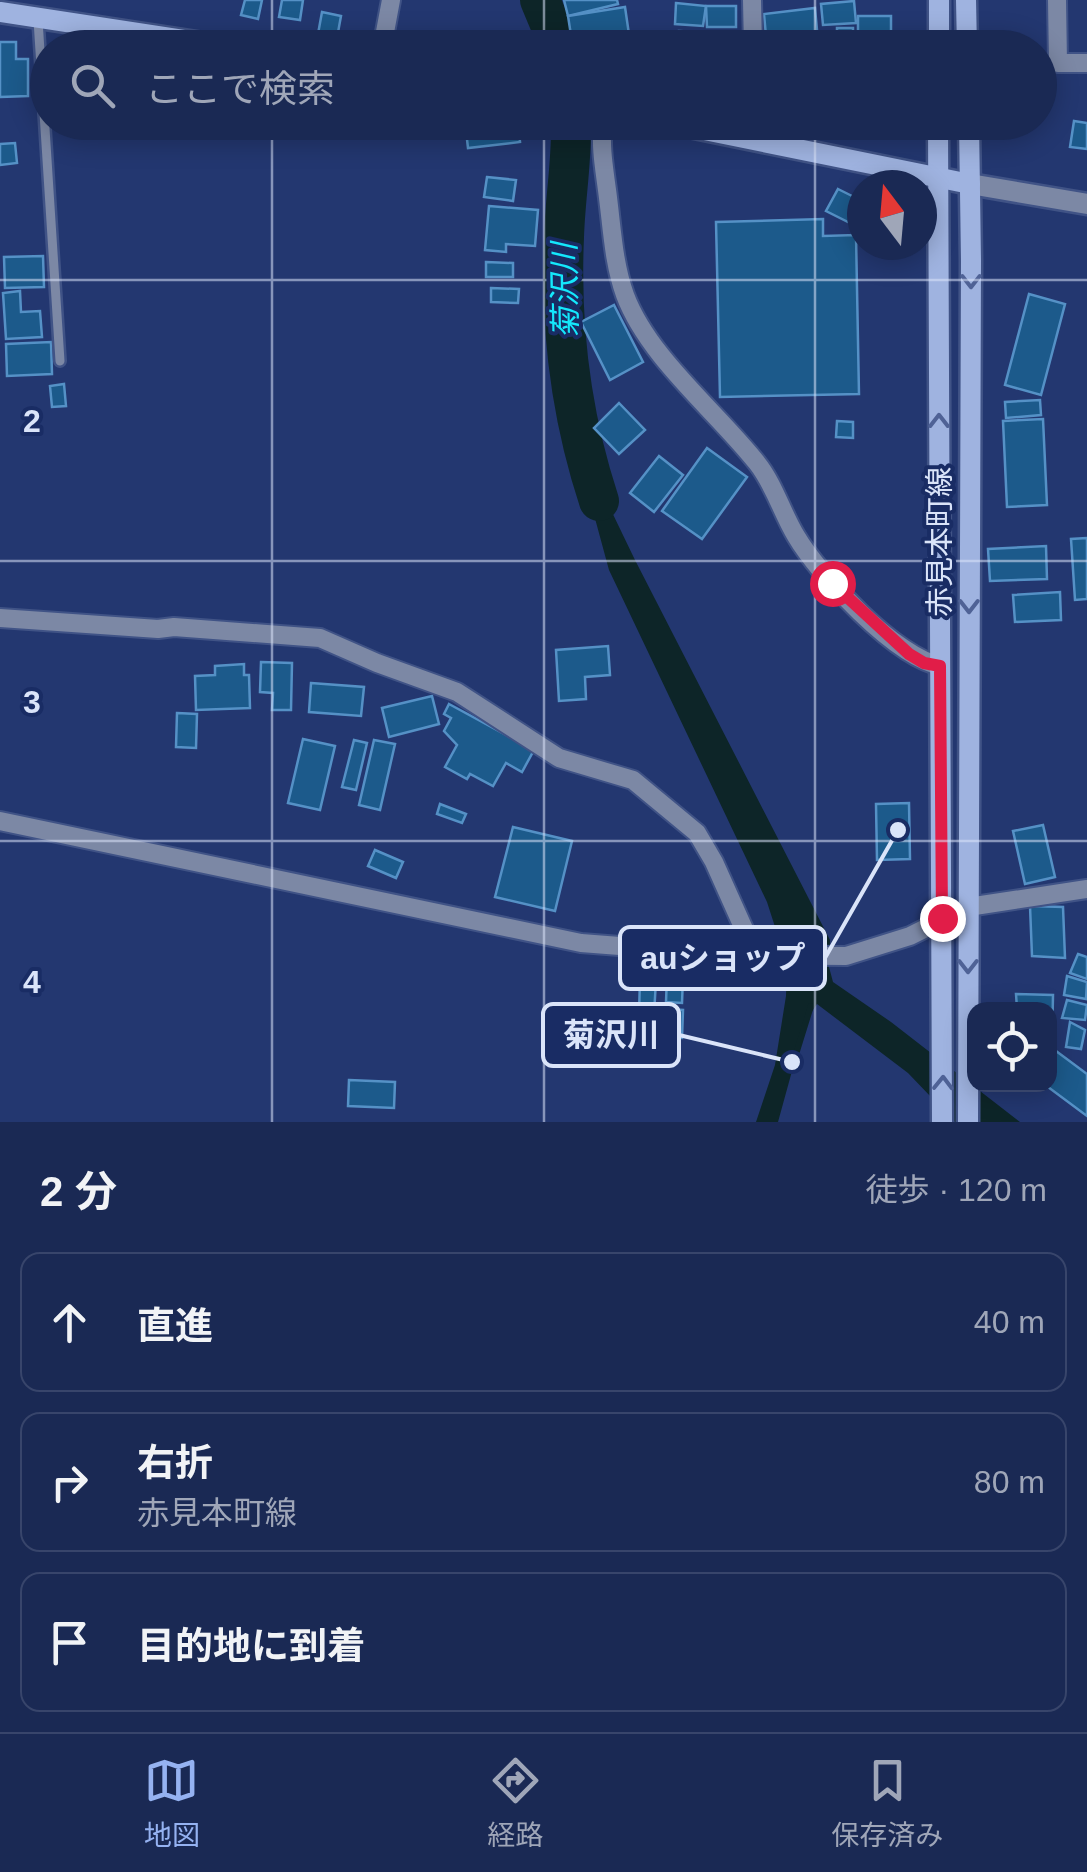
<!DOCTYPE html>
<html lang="ja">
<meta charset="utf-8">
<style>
body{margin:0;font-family:Arial,"Noto Sans JP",sans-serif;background:#27355e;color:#f1f3f6}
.controls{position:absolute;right:30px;bottom:30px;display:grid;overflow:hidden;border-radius:20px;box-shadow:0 5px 25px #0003}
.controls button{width:90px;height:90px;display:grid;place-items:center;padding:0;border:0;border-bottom:2px solid #38456b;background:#1a2954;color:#f1f3f6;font:50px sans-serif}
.compass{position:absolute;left:847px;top:170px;width:90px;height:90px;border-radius:50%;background:#1a2954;box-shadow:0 5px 25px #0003;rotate:344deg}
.stop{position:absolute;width:30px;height:30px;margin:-22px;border:8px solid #e11d48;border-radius:50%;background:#fff}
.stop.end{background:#e11d48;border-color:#fff;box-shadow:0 2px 10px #0008}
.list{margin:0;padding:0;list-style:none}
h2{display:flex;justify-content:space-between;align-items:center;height:130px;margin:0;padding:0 40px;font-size:42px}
h2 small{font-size:32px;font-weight:400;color:#9fa6b8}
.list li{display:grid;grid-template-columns:65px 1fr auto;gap:30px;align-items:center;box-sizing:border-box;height:140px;margin:0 20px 20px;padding:0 20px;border:2px solid #38456b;border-radius:20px}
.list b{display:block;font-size:38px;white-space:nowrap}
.list p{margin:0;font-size:32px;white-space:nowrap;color:#9fa6b8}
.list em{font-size:32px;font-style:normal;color:#9fa6b8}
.icon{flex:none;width:55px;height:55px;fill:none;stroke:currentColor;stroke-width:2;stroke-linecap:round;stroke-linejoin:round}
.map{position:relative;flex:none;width:1087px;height:1122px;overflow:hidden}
.search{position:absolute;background:#1a2954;box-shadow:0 5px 25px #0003;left:30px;right:30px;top:30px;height:110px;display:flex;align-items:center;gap:25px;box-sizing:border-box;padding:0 35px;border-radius:55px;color:#9fa6b8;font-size:38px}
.sheet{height:610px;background:#1a2954}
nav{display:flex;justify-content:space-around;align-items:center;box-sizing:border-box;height:140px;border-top:2px solid #38456b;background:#1a2954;font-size:28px;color:#9fa6b8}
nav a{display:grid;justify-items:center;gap:5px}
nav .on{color:#95b2f1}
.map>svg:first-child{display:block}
.water{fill:#0d2528}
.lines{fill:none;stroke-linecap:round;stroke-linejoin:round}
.stream{stroke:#0d2528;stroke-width:6}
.river{stroke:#0d2528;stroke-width:40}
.building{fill:#1c5a8b;stroke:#5591c6;stroke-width:2.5}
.service-casing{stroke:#405386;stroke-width:14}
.minor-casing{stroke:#405386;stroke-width:22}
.tertiary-casing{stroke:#405386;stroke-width:25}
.secondary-casing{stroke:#405386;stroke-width:25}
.service{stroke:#7c88a5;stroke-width:9}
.minor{stroke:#7c88a5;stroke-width:18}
.tertiary{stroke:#7c88a5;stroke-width:20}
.secondary{stroke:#9fb3e0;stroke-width:20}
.oneway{stroke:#4f6296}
.route{stroke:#e11d48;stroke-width:12}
.grid{fill:none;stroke:#dae4f9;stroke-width:2.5;stroke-opacity:0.55}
.labels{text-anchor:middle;stroke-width:8;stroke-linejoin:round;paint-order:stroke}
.street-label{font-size:30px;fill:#dae4f9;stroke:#192c64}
.water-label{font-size:32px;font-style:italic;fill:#14e8fc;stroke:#192c64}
.grid-label{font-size:32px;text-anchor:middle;font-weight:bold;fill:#dae4f9;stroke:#192c64;stroke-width:8;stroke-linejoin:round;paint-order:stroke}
.leader{fill:none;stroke:#dae4f9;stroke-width:4}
.callout-dot{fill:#dae4f9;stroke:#192c64;stroke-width:4}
.callout{fill:#192c64;stroke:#dae4f9;stroke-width:4}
.callout-label{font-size:32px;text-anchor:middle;font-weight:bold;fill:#dae4f9}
</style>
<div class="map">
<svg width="1087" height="1122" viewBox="0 0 1087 1122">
<rect width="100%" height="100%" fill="#233770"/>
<!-- water -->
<path class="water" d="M582,450L635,560L830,940L829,967L833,982L891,1022L1020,1122H955L908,1073L817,1004L806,1020L778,1122H756L775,1065L786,996L787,964L767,902L609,570L590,500Z"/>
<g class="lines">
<!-- stream -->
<path class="stream" d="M797,1051L811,1006"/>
<!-- river -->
<g class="river">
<path d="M540,0L560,48"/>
<path d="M571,122C572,161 565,199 564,237C560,327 571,416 599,501"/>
</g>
</g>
<!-- building -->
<g class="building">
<path d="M245,0H262L258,19L241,15Z"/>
<path d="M282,0H303L300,20L279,17Z"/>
<path d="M564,0H617L618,4L568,16Z"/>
<path d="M854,1L856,23L823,25L821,4Z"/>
<path d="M676,3L706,6L703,26L675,24Z"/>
<path d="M706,6H736V27H707Z"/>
<path d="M625,7L631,48H573L568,16Z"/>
<path d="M815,8L818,41L767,47L764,14Z"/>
<path d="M322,12L341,16L337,38L318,34Z"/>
<rect x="858" y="16" width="33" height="32"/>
<rect x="837" y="28" width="16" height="20"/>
<path d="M679,31L715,33L714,48H679Z"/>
<path d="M452,34L490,37L489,48H451Z"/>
<path d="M497,34L519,36L518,48H495Z"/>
<path d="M0,42H16V59H28V96L0,97Z"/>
<path d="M1074,121L1087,123V149L1070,147Z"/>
<path d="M310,122H356L354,137L309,131Z"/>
<path d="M465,122H518L520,142L468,148Z"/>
<path d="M15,143L17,163L0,165V144Z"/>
<path d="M487,177L516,180L513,201L484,197Z"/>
<path d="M838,189L862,201V229L826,211Z"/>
<path d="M489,206L538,210L535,246L506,244V252L485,250Z"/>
<path d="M823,219V236L856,235L859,394L720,397L716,222Z"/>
<path d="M43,256L44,287L5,288L4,257Z"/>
<path d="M486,262L513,263V277H486Z"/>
<path d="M491,288L519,289L518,303L491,302Z"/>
<path d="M20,291L21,312L40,311L42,337L6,339L3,293Z"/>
<path d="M1029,294L1065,304L1041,395L1005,385Z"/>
<path d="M614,305L643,362L610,380L581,322Z"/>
<path d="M51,342L52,374L7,376L6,344Z"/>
<path d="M64,384L66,406L52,407L50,386Z"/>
<path d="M1040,400L1041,415L1006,418L1005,402Z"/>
<path d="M619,403L645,430L619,454L594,428Z"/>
<path d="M1043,419L1047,505L1007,507L1003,421Z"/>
<path d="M837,421L853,422V438L836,437Z"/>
<path d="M707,448L747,477L702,539L662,511Z"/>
<path d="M659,456L683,475L654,512L630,493Z"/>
<path d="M1087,538V599L1075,600L1071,539Z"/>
<path d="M1046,546L1047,579L990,581L988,549Z"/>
<path d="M1060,592L1061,620L1015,622L1013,595Z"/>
<path d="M608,646L610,675L585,677L586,699L559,701L556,650Z"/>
<path d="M261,662L292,663L291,710H272L273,693L260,692Z"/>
<path d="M244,664V675H249L250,708L196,710L195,676L215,675V666Z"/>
<path d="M311,683L364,687L361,716L309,712Z"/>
<path d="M432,696L439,724L389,737L382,708Z"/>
<path d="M449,704L534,750L522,772L506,763L493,786L470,774L467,779L445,767L457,745L444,731L451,718L444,714Z"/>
<path d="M177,713L197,714L196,748L176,747Z"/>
<path d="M303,739L335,746L320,810L288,803Z"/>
<path d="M354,740L367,743L356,790L342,787Z"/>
<path d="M374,740L395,744L380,810L359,805Z"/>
<path d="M909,803L910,859L877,860L876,804Z"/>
<path d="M440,804L466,814L462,823L437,814Z"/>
<path d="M1043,825L1055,877L1025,884L1013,831Z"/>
<path d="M513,827L572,841L555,911L495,897Z"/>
<path d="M375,850L403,862L396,878L368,866Z"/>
<path d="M1030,906L1063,907L1065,958L1032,956Z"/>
<path d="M1078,954L1087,957V979L1070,973Z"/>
<path d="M667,975L683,976L682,1003L666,1002Z"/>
<path d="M1067,976L1087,982L1086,999L1064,995Z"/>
<path d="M640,979L656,980L654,1015L639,1014Z"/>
<path d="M1016,994L1053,995L1052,1048L1050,1009H1017Z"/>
<path d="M1067,1000L1087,1005L1085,1020L1062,1018Z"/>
<path d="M667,1009L683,1010L682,1038L666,1037Z"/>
<path d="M1070,1022L1085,1030L1081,1049L1066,1047Z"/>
<path d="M1052,1048L1087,1074V1116L1044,1084H1050Z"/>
<path d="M349,1080L395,1082L394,1108L348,1106Z"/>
</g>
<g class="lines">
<!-- service casing -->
<g class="service-casing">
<path id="service" d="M38,20L60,361"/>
</g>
<!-- minor casing -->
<g class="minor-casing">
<g id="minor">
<path d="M752,0L753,48"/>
<path d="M1057,0L1058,63H1087"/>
<path d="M382,48L391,0"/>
<path d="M603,122C600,146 604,167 607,190C612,226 613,262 625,295C648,357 716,411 757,463C774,484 782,513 796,536C819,575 896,658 941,666"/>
<path d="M0,618L158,629L174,627L320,638L377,663L457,692L559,758L633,780L697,833L714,862L756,956"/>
<path d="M0,821L581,943L736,955L846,956L910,936L968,907L1087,889"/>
</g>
</g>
<!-- tertiary casing -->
<g class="tertiary-casing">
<path id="tertiary" d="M970,184L1087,204"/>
</g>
<!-- secondary casing -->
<g class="secondary-casing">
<g id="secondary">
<path d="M966,0L967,48"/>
<path d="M0,12L236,48"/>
<path d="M939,48V0"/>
<path d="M665,122L970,184"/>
<path d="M938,122L942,1122"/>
<path d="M968,1122L971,261L969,122"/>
</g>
</g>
<!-- service -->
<use href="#service" class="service"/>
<!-- minor -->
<use href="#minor" class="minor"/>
<!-- tertiary -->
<use href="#tertiary" class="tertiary"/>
<!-- secondary -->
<use href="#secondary" class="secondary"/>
</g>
<!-- one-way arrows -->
<defs><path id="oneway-chevron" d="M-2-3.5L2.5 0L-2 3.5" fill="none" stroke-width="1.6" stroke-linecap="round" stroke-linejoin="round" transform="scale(2.5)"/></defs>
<g class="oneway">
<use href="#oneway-chevron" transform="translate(971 281) rotate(90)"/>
<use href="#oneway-chevron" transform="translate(939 421) rotate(-90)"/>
<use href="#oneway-chevron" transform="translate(969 606) rotate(90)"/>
<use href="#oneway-chevron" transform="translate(968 966) rotate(90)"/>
<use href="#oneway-chevron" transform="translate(943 1083) rotate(-89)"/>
</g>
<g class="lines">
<!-- route -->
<path class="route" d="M832,583L909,654L924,663L940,666L942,918"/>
</g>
<!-- grid -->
<path class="grid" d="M272,0V48M544,0V48M815,0V48M272,122V1122M544,122V1122M815,122V1122M0,280H1087M0,561H1087M0,841H1087"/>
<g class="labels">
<!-- street labels -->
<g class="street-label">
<text transform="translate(940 542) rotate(-90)" y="10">赤見本町線</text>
</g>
<!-- water labels -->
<g class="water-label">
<text transform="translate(565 291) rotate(-91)" y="11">菊沢川</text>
</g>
</g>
<g class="grid-label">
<text x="32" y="432">2</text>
<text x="32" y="713">3</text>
<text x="32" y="993">4</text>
</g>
<!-- callouts -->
<path class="leader" d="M898 830L825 958M792 1062L679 1035"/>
<g class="callout-dot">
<circle cx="898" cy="830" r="10"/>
<circle cx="792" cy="1062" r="10"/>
</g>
<g class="callout">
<rect x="620" y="927" width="205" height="62" rx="10"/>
<rect x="543" y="1004" width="136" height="62" rx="10"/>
</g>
<g class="callout-label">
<text x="723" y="969">auショップ</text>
<text x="611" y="1046">菊沢川</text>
</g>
</svg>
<div class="controls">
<button><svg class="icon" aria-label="locate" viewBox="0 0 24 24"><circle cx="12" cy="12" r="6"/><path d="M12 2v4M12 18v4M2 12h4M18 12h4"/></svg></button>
</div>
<svg class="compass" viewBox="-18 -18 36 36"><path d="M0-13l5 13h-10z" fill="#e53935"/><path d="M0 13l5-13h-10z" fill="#9fa6b8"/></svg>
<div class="stop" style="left:832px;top:583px"></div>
<div class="stop end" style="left:942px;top:918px"></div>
<div class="search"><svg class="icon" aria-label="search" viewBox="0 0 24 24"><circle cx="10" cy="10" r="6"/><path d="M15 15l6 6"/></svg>ここで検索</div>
</div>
<section class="sheet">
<h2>2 分<small>徒歩 · 120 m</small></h2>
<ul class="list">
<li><svg class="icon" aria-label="ahead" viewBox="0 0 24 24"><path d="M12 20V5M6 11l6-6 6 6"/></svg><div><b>直進</b></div><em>40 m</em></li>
<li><svg class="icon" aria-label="right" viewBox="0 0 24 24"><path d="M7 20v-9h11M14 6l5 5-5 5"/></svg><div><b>右折</b><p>赤見本町線</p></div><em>80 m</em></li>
<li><svg class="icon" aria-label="arrive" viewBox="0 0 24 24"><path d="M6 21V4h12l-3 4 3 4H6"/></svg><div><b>目的地に到着</b></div></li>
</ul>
</section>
<nav>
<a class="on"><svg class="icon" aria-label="map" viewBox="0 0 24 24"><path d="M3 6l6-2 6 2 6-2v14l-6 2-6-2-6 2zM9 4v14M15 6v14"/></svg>地図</a>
<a><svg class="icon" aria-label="directions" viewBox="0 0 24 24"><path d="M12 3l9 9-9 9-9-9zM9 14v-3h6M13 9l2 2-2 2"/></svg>経路</a>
<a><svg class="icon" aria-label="saved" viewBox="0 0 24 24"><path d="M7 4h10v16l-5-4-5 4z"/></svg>保存済み</a>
</nav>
